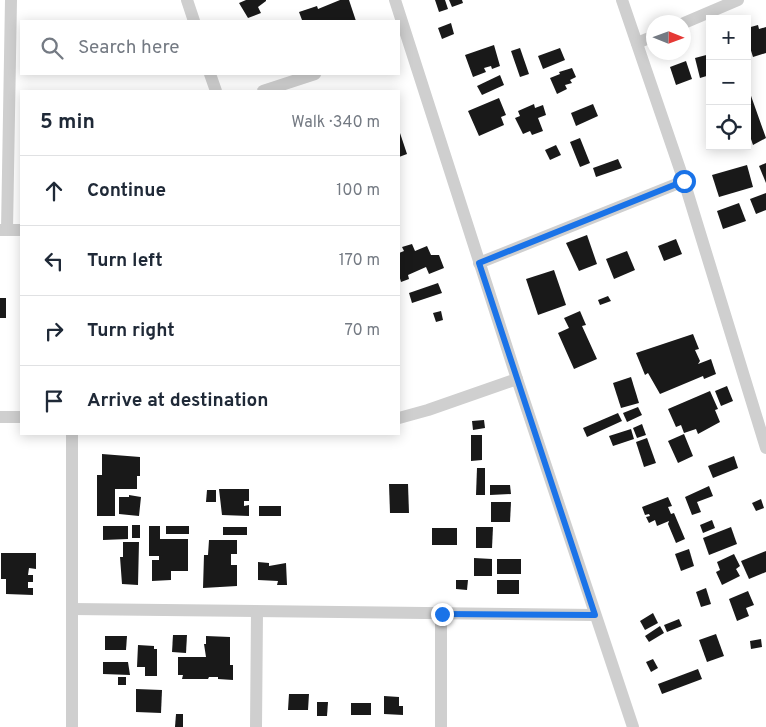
<!DOCTYPE html>
<meta charset="utf-8">
<style>
body{margin:0;font-family:Overpass,sans-serif;background:#f2f2f3;color:#1f2937}
.controls{position:absolute;right:15px;top:15px;display:grid;overflow:hidden;border-radius:0px;box-shadow:0 2px 12px #0003}
.controls button{width:45px;height:45px;display:grid;place-items:center;padding:0;border:0;border-bottom:1px solid #e0e1e3;background:#fff;color:#1f2937;font:25px sans-serif}
.compass{position:absolute;left:646px;top:15px;width:45px;height:45px;border-radius:50%;background:#fff;box-shadow:0 2px 12px #0003;rotate:91deg}
.stop{position:absolute;width:15px;height:15px;margin:-11px;border:4px solid #1a73e8;border-radius:50%;background:#fff}
.stop.end{background:#1a73e8;border-color:#fff;box-shadow:0 1px 5px #0008}
.list{margin:0;padding:0;list-style:none}
h2{display:flex;justify-content:space-between;align-items:center;height:65px;margin:0;padding:0 20px;font-size:21px}
h2 small{font-size:16px;font-weight:400;color:#747a83}
.list li{display:grid;grid-template-columns:32px 1fr auto;gap:15px;align-items:center;box-sizing:border-box;height:70px;padding:0 20px;border-top:1px solid #e0e1e3}
.list b{display:block;font-size:19px;white-space:nowrap}
.list em{font-size:16px;font-style:normal;color:#747a83}
.icon{flex:none;width:28px;height:28px;fill:none;stroke:currentColor;stroke-width:2;stroke-linecap:round;stroke-linejoin:round}
.map{position:relative;flex:none;width:766px;height:727px;overflow:hidden}
.search{position:absolute;background:#fff;box-shadow:0 2px 12px #0003;left:20px;top:20px;width:380px;height:55px;display:flex;align-items:center;gap:12px;box-sizing:border-box;padding:0 18px;border-radius:0px;color:#747a83;font-size:19px}
.panel{position:absolute;background:#fff;box-shadow:0 2px 12px #0003;left:20px;top:90px;width:380px;height:345px;border-radius:0px}
.map>svg:first-child{display:block}
.building{fill:#191919}
.lines{fill:none;stroke-linecap:round;stroke-linejoin:round}
.street{stroke:#cfcfcf;stroke-width:12}
.route{stroke:#1a73e8;stroke-width:6}
</style>
<div class="map">
<svg width="766" height="727" viewBox="0 0 766 727">
<rect width="100%" height="100%" fill="#fff"/>
<!-- building -->
<g class="building">
<path d="M246,0H266V1L258,7L261,13L248,18L239,3Z"/>
<path d="M340,0H349L356,21L302,20L299,12L317,6L318,9Z"/>
<path d="M435,0H445L448,9L439,12Z"/>
<path d="M449,0H462L463,3L452,7Z"/>
<path d="M451,23L454,34L442,39L438,28Z"/>
<path d="M758,25L759,29L766,27V53L753,57L747,38V28Z"/>
<path d="M494,45L500,66L492,69L491,66L484,68L486,72L473,77L465,55Z"/>
<path d="M520,48L529,74L520,77L511,51Z"/>
<path d="M560,48L565,60L543,69L538,56Z"/>
<path d="M710,54V75L700,78L695,58Z"/>
<path d="M686,61L692,79L676,85L670,67Z"/>
<path d="M572,68L576,77L570,80L572,83L565,85L567,89L557,94L550,78L560,74L559,72Z"/>
<path d="M500,75L504,85L482,95L477,86Z"/>
<path d="M750,93L766,138L753,145L749,133L747,134V94Z"/>
<path d="M499,98L506,115L501,117L504,125L479,136L468,111Z"/>
<path d="M534,104L535,108L543,105L546,115L538,118L543,131L532,135L530,131L523,134L515,118L520,116L518,111Z"/>
<path d="M593,104L598,116L576,126L571,113Z"/>
<path d="M399,130L407,154L399,157Z"/>
<path d="M580,138L590,163L580,167L570,142Z"/>
<path d="M556,145L561,155L550,160L545,150Z"/>
<path d="M618,159L622,168L596,177L593,168Z"/>
<path d="M766,163V183L759,166Z"/>
<path d="M747,165L753,187L719,197L712,175Z"/>
<path d="M766,193V210L756,214L750,199Z"/>
<path d="M739,203L746,221L723,229L717,211Z"/>
<path d="M587,235L597,264L579,271L566,243Z"/>
<path d="M676,239L682,254L664,261L658,246Z"/>
<path d="M412,244L415,251L427,246L431,255H439L444,268L429,274L426,267L408,275L409,279L401,282L399,275V253L404,251L402,247Z"/>
<path d="M627,251L635,270L614,279L606,259Z"/>
<path d="M554,270L566,305L538,315L526,279Z"/>
<path d="M438,283L442,293L412,303L409,293Z"/>
<path d="M608,296L611,301L600,305L598,300Z"/>
<rect x="0" y="298" width="6" height="20"/>
<path d="M441,311L443,320L436,322L433,313Z"/>
<path d="M580,311L586,325L582,326L597,359L574,369L558,333L569,328L564,318Z"/>
<path d="M693,334L699,349L695,350L700,361L698,364L711,359L716,374L704,379L703,376L660,394L648,373L645,375L636,353Z"/>
<path d="M631,377L639,403L621,408L613,383Z"/>
<path d="M727,386L733,401L721,406L715,391Z"/>
<path d="M710,391L718,409L715,410L720,422L698,434L696,429L684,433L681,425L676,427L668,409Z"/>
<path d="M638,407L642,415L627,422L623,413Z"/>
<path d="M618,413L622,421L587,437L583,428Z"/>
<path d="M484,420L485,428L473,430L472,421Z"/>
<path d="M642,424L646,435L637,438L633,428Z"/>
<path d="M631,429L634,439L613,446L609,436Z"/>
<path d="M684,434L693,456L678,463L668,441Z"/>
<path d="M471,435H482V460L471,461Z"/>
<path d="M647,438L656,463L644,467L636,442Z"/>
<path d="M102,454L140,457V476H137V489H115V516H97V475H102Z"/>
<path d="M734,456L738,468L713,478L708,466Z"/>
<path d="M477,468H485V495H476Z"/>
<path d="M389,484H408L409,513H390Z"/>
<path d="M490,485H510L511,494L490,495Z"/>
<path d="M709,486L713,496L697,502L701,512L692,515L685,497Z"/>
<path d="M219,489H249V501H244V506L249,505V516L222,515Z"/>
<path d="M207,490H216V502H206Z"/>
<path d="M129,495L141,497L139,516L119,514V497H129Z"/>
<path d="M668,497L672,506L668,507L671,514L674,513L685,539L676,543L668,524L669,521L657,526L655,520L649,523L646,517L650,516L649,514L645,515L642,507Z"/>
<path d="M761,499L764,508L756,511L752,503Z"/>
<path d="M491,502H511L510,522H491Z"/>
<rect x="259" y="506" width="22" height="10"/>
<path d="M712,520L715,528L703,533L700,525Z"/>
<rect x="132" y="525" width="8" height="13"/>
<path d="M103,526H128V539L103,540Z"/>
<path d="M149,526H160V539H188V571H171V580L152,581V560H159V556H149Z"/>
<rect x="166" y="526" width="23" height="8"/>
<rect x="223" y="527" width="24" height="8"/>
<path d="M476,527H493L492,548H476Z"/>
<path d="M731,527L737,544L709,555L703,538Z"/>
<rect x="432" y="528" width="25" height="17"/>
<path d="M209,540H237V554H231V565H237V586L203,588L204,555H208Z"/>
<path d="M123,542H139L138,585L122,584L120,557H123Z"/>
<path d="M689,549L694,566L681,571L675,554Z"/>
<path d="M766,551V572L749,579L741,561Z"/>
<path d="M1,553H36V569L29,568L28,575H33V582H28V588H33V595L6,594V579H1Z"/>
<path d="M734,554L740,566L736,569L740,576L722,585L716,572L720,570L717,562Z"/>
<path d="M474,558L492,559V576H474Z"/>
<rect x="497" y="559" width="24" height="15"/>
<path d="M258,562L269,563V566L286,563L287,585H277L278,581L258,580Z"/>
<path d="M456,580H468L467,590L456,589Z"/>
<rect x="497" y="580" width="22" height="14"/>
<path d="M706,588L711,604L701,607L696,592Z"/>
<path d="M748,591L754,605L746,608L749,616L737,621L729,599Z"/>
<path d="M653,613L658,623L645,630L640,621Z"/>
<path d="M679,619L682,626L667,632L664,625Z"/>
<path d="M660,626L664,633L649,642L645,636Z"/>
<path d="M716,634L724,656L707,662L699,640Z"/>
<path d="M173,635H187L186,653L172,652Z"/>
<path d="M105,636H127L126,650H105Z"/>
<path d="M206,636L230,637V665H233V680L218,679V677H209L208,679H182L183,675H178V657H206L204,644H206Z"/>
<path d="M761,639L762,647L751,649L750,641Z"/>
<path d="M138,645L154,646V649H157V676H145V667H137Z"/>
<path d="M653,659L658,668L651,672L646,662Z"/>
<path d="M103,662H128L130,675L103,674Z"/>
<path d="M698,669L702,679L662,694L658,684Z"/>
<rect x="118" y="677" width="8" height="8"/>
<path d="M136,689L162,690L161,713L136,712Z"/>
<path d="M289,694H309L308,710H288Z"/>
<path d="M384,696L399,697V706H403V715L384,714Z"/>
<path d="M317,702H328L327,716H317Z"/>
<rect x="351" y="703" width="20" height="12"/>
<path d="M176,714H183V727H175Z"/>
</g>
<g class="lines">
<!-- street -->
<g class="street">
<path d="M187,0L194,21"/>
<path d="M395,0L517,379L633,727"/>
<path d="M622,0L684,181L766,448"/>
<path d="M684,23L738,0"/>
<path d="M637,43L654,36"/>
<path d="M210,74L216,91"/>
<path d="M263,91L315,74"/>
<path d="M0,230H21"/>
<path d="M7,230L11,0"/>
<path d="M479,263L684,181"/>
<path d="M0,417H21"/>
<path d="M399,418L428,410L517,379"/>
<path d="M72,609L595,615"/>
<path d="M72,727V434"/>
<path d="M256,727L257,612"/>
<path d="M441,727V614"/>
</g>
</g>
<g class="lines">
<!-- route -->
<path class="route" d="M442,614L595,615L479,263L684,181"/>
</g>
</svg>
<div class="controls">
<button>+</button>
<button>−</button>
<button><svg class="icon" aria-label="locate" viewBox="0 0 24 24"><circle cx="12" cy="12" r="6"/><path d="M12 2v4M12 18v4M2 12h4M18 12h4"/></svg></button>
</div>
<svg class="compass" viewBox="-18 -18 36 36"><path d="M0-13l5 13h-10z" fill="#e53935"/><path d="M0 13l5-13h-10z" fill="#747a83"/></svg>
<div class="stop" style="left:684px;top:181px"></div>
<div class="stop end" style="left:442px;top:614px"></div>
<div class="search"><svg class="icon" aria-label="search" viewBox="0 0 24 24"><circle cx="10" cy="10" r="6"/><path d="M15 15l6 6"/></svg>Search here</div>
<section class="panel">
<h2>5 min<small>Walk · 340 m</small></h2>
<ul class="list">
<li><svg class="icon" aria-label="ahead" viewBox="0 0 24 24"><path d="M12 20V5M6 11l6-6 6 6"/></svg><div><b>Continue</b></div><em>100 m</em></li>
<li><svg class="icon" aria-label="left" viewBox="0 0 24 24"><path d="M17 20v-9H6M10 6l-5 5 5 5"/></svg><div><b>Turn left</b></div><em>170 m</em></li>
<li><svg class="icon" aria-label="right" viewBox="0 0 24 24"><path d="M7 20v-9h11M14 6l5 5-5 5"/></svg><div><b>Turn right</b></div><em>70 m</em></li>
<li><svg class="icon" aria-label="arrive" viewBox="0 0 24 24"><path d="M6 21V4h12l-3 4 3 4H6"/></svg><div><b>Arrive at destination</b></div></li>
</ul>
</section>
</div>
